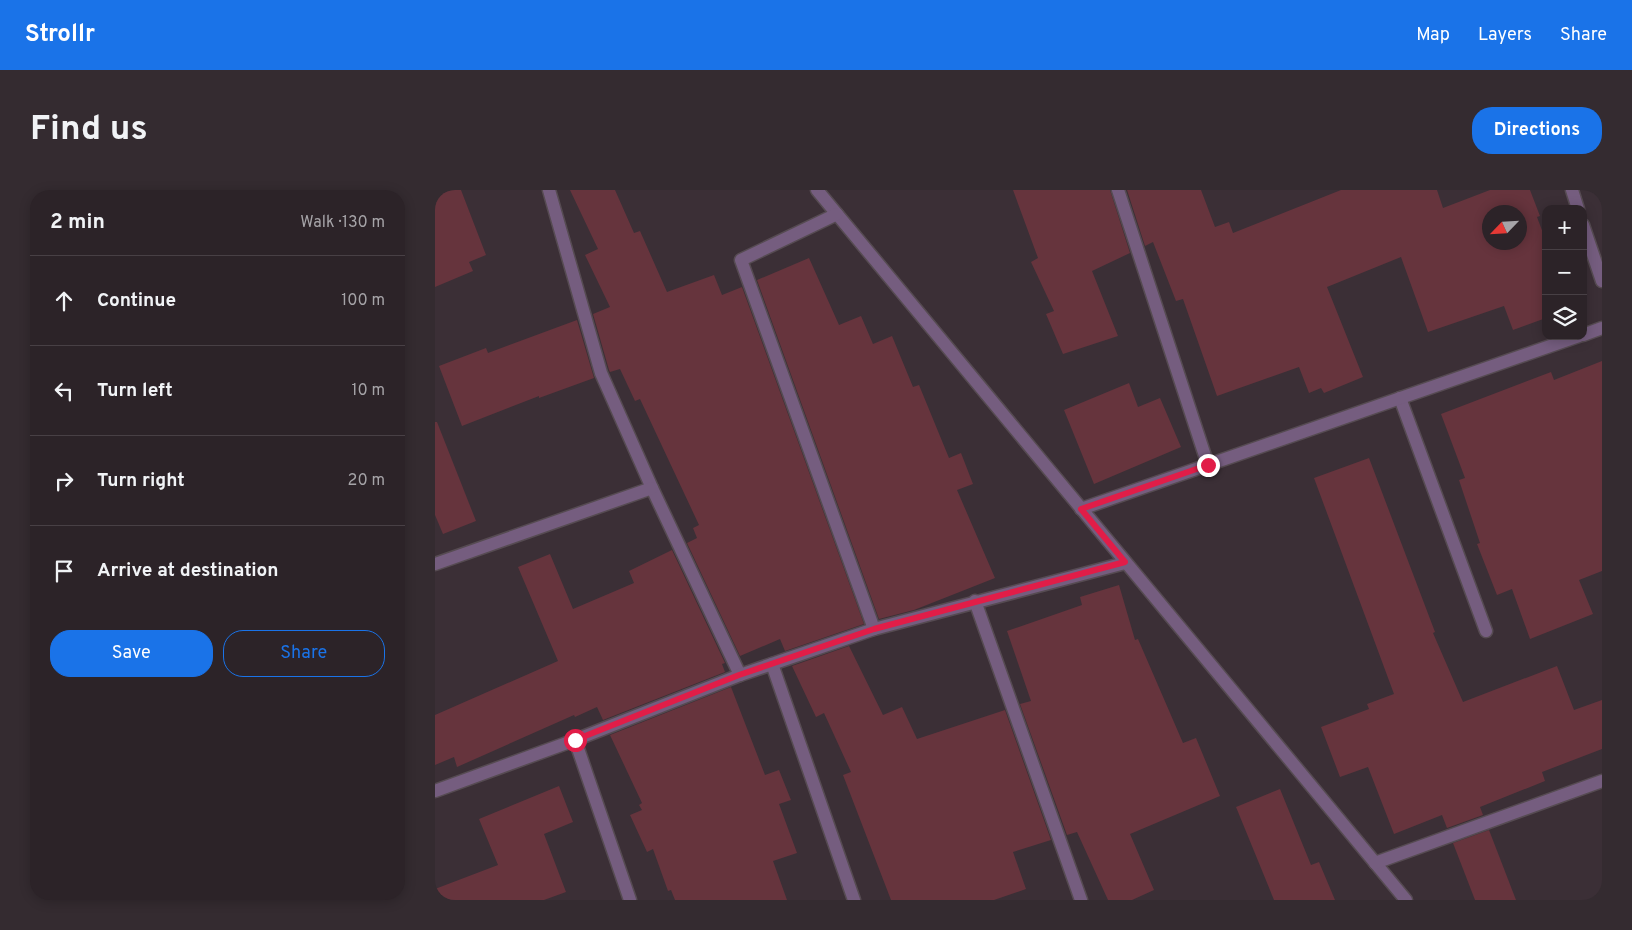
<!DOCTYPE html>
<meta charset="utf-8">
<style>
body{margin:0;font-family:Overpass,sans-serif;background:#342b30;color:#f1f3f6}
.controls{position:absolute;right:15px;top:15px;display:grid;overflow:hidden;border-radius:10px;box-shadow:0 2px 12px #0003}
.controls button{width:45px;height:45px;display:grid;place-items:center;padding:0;border:0;border-bottom:1px solid #484045;background:#2c2328;color:#f1f3f6;font:25px sans-serif}
.compass{position:absolute;left:1047px;top:15px;width:45px;height:45px;border-radius:50%;background:#2c2328;box-shadow:0 2px 12px #0003;rotate:245deg}
.stop{position:absolute;width:15px;height:15px;margin:-11px;border:4px solid #e11d48;border-radius:50%;background:#fff}
.stop.end{background:#e11d48;border-color:#fff;box-shadow:0 1px 5px #0008}
.list{margin:0;padding:0;list-style:none}
h2{display:flex;justify-content:space-between;align-items:center;height:65px;margin:0;padding:0 20px;font-size:21px}
h2 small{font-size:16px;font-weight:400;color:#a6a4a8}
.list li{display:grid;grid-template-columns:32px 1fr auto;gap:15px;align-items:center;box-sizing:border-box;height:90px;padding:0 20px;border-top:1px solid #484045}
.list b{display:block;font-size:19px;white-space:nowrap}
.list em{font-size:16px;font-style:normal;color:#a6a4a8}
.actions{display:flex;gap:10px;padding:15px 20px}
.actions a{flex:1;padding:11px 0;border:1px solid #1a73e8;border-radius:20px;text-align:center;font-size:18px;color:#1a73e8}
.actions .main{background:#1a73e8;color:#fff}
.icon{flex:none;width:28px;height:28px;fill:none;stroke:currentColor;stroke-width:2;stroke-linecap:round;stroke-linejoin:round}
.map{position:relative;flex:none;width:1167px;height:710px;overflow:hidden;border-radius:20px}
header{display:flex;align-items:center;gap:30px;box-sizing:border-box;height:70px;padding:0 25px;background:#1a73e8;color:#fff}
header strong{font-size:24px}
nav{display:flex;gap:28px;margin-inline-start:auto;font-size:18px}
.intro{display:flex;align-items:center;justify-content:space-between;box-sizing:border-box;height:120px;padding:0 30px}
h1{margin:0;font-size:35px}
.button{padding:12px 22px;border-radius:20px;background:#1a73e8;color:#fff;font-size:18px;font-weight:700}
main{display:flex;gap:30px;padding:0 30px}
aside{flex:1;background:#2c2328;border-radius:20px;box-shadow:0 2px 12px #0003}
.map>svg:first-child{display:block}
.building{fill:#66343d;fill-rule:evenodd}
.lines{fill:none;stroke-linecap:round;stroke-linejoin:round}
.minor-casing{stroke:#564b52;stroke-width:15}
.minor{stroke:#755d7f;stroke-width:12}
.route{stroke:#e11d48;stroke-width:6}
</style>
<header>
<strong>Strollr</strong>
<nav><a>Map</a><a>Layers</a><a>Share</a></nav>
</header>
<div class="intro"><h1>Find us</h1><a class="button">Directions</a></div>
<main>
<aside>
<h2>2 min<small>Walk · 130 m</small></h2>
<ul class="list">
<li><svg class="icon" aria-label="ahead" viewBox="0 0 24 24"><path d="M12 20V5M6 11l6-6 6 6"/></svg><div><b>Continue</b></div><em>100 m</em></li>
<li><svg class="icon" aria-label="left" viewBox="0 0 24 24"><path d="M17 20v-9H6M10 6l-5 5 5 5"/></svg><div><b>Turn left</b></div><em>10 m</em></li>
<li><svg class="icon" aria-label="right" viewBox="0 0 24 24"><path d="M7 20v-9h11M14 6l5 5-5 5"/></svg><div><b>Turn right</b></div><em>20 m</em></li>
<li><svg class="icon" aria-label="arrive" viewBox="0 0 24 24"><path d="M6 21V4h12l-3 4 3 4H6"/></svg><div><b>Arrive at destination</b></div></li>
</ul>
<div class="actions"><a class="main">Save</a><a>Share</a></div>
</aside>
<div class="map">
<svg width="1167" height="710" viewBox="0 0 1167 710">
<rect width="100%" height="100%" fill="#3b2f36"/>
<!-- building -->
<g class="building">
<path d="M0,0H26L51,65L34,72L38,81L0,97Z"/>
<path d="M135,0H180L199,43L205,41L232,102L279,85L287,105L307,97L429,434L350,461L345,449L305,466L252,353L262,348L258,338L264,335L205,209L200,211L185,179L175,182L174,180L158,124L175,117L150,65L163,59Z"/>
<path d="M578,0H675L695,63L657,81L683,146L628,164L611,124L619,121L596,72L603,68Z"/>
<path d="M692,0H766L780,37L794,32L798,43L906,0H1002L1008,18L1055,0H1095L1105,26L1102,27L1111,51V128L1078,140L1069,116L993,142L966,67L892,97L928,187L889,203L886,198L874,203L864,177L782,206L748,109L741,111L718,52L710,56ZM1054,22H1084V52H1054Z"/>
<path d="M374,68L404,135L426,126L438,154L457,146L478,197L484,195L514,268L526,263L538,294L522,300L560,388L479,420L444,429L322,90Z"/>
<path d="M142,130L159,188L104,208V206L27,236L4,176L51,158L53,163Z"/>
<path d="M1167,171V381L1144,390L1158,424L1095,449L1077,399L1062,405L1042,354L1045,353L1024,290L1030,288L1006,224L1116,182L1119,190Z"/>
<path d="M694,193L703,217L725,208L746,257L659,294L629,220Z"/>
<path d="M0,232H2L41,331L8,344L0,325Z"/>
<path d="M934,268L1000,442L998,443L1028,512L1122,476L1139,520L1167,510V559L1107,582L1110,591L1045,617L1048,625L1012,638L1007,625L959,644L933,577L905,587L886,537L934,519L932,514L959,504L879,288Z"/>
<path d="M237,360L290,473L287,474L290,482L168,530L162,517L140,527L139,525L22,577L19,567L0,575V525L123,471L83,377L115,364L138,419L199,393L194,381Z"/>
<path d="M684,395L700,450L703,449L748,553L761,548L785,606L695,644L719,700L697,710H673L642,642L632,645L585,514L596,511L572,441L647,415L645,407Z"/>
<path d="M414,456L448,525L467,517L482,549L570,520L616,650L578,662L591,699L559,710H456L408,585L416,582L389,523L381,527L357,476Z"/>
<path d="M296,497L330,585L344,580L356,610L344,614L362,663L338,671L352,710H240L236,700L233,701L218,659L212,662L195,625L207,620L204,615L207,613L175,545Z"/>
<path d="M124,596L138,632L109,644L131,702L109,710H0V699L63,675L44,629Z"/>
<path d="M845,599L876,675L884,672L900,710H839L801,617Z"/>
<path d="M1054,640L1081,710H1040L1018,653Z"/>
</g>
<g class="lines">
<!-- minor casing -->
<g class="minor-casing">
<g id="minor">
<path d="M114,0L166,183L217,298L305,485"/>
<path d="M382,0L971,710"/>
<path d="M683,0L773,275"/>
<path d="M1137,0L1143,19"/>
<path d="M402,24L306,70L439,439"/>
<path d="M1148,35L1167,91"/>
<path d="M1148,145L1167,138"/>
<path d="M965,208L1051,441"/>
<path d="M646,319L1144,146"/>
<path d="M0,374L217,298"/>
<path d="M540,411L646,710"/>
<path d="M337,474L419,710"/>
<path d="M140,550L195,710"/>
<path d="M0,601L140,550L305,485L439,439L690,373"/>
<path d="M940,673L1167,591"/>
</g>
</g>
<!-- minor -->
<use href="#minor" class="minor"/>
</g>
<g class="lines">
<!-- route -->
<path class="route" d="M140,550L304,485L439,439L690,372L646,319L773,275"/>
</g>
</svg>
<div class="controls">
<button>+</button>
<button>−</button>
<button><svg class="icon" aria-label="layers" viewBox="0 0 24 24"><path d="M12 4l9 5-9 5-9-5zM3 14l9 5 9-5"/></svg></button>
</div>
<svg class="compass" viewBox="-18 -18 36 36"><path d="M0-13l5 13h-10z" fill="#e53935"/><path d="M0 13l5-13h-10z" fill="#a6a4a8"/></svg>
<div class="stop" style="left:140px;top:550px"></div>
<div class="stop end" style="left:773px;top:275px"></div>
</div>
</main>
